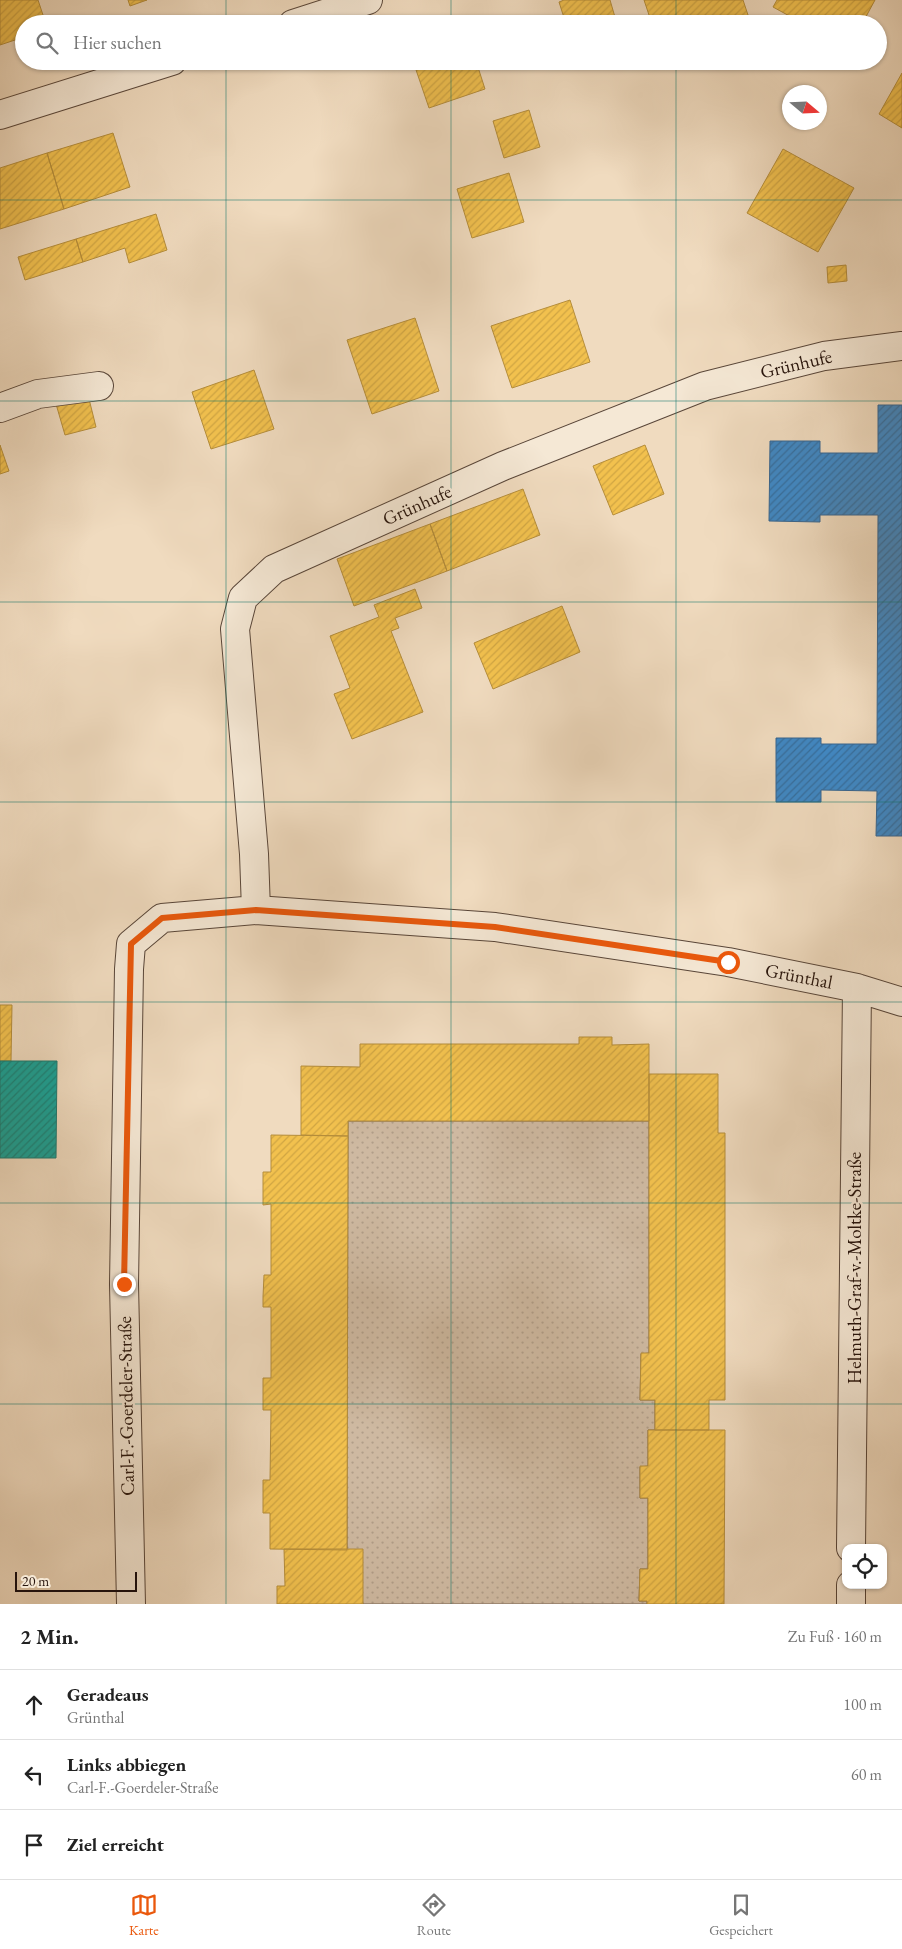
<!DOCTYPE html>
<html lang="de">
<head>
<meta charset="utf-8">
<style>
  :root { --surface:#fff; --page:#f2f2f2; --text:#222; --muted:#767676; --line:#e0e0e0; --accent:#ea580c }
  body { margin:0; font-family:"EB Garamond",serif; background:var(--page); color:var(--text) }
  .controls { position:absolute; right:15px; bottom:15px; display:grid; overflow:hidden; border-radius:10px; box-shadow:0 1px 4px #0004 }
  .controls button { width:45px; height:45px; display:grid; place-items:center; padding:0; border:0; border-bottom:1px solid var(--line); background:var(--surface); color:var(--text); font:25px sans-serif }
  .compass { position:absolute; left:782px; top:85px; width:45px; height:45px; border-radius:50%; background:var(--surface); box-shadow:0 1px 4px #0004; rotate:109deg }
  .scale { position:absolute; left:15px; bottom:12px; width:122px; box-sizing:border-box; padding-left:5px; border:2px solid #27140c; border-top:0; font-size:14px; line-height:18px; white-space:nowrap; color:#27140c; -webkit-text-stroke:4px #f5e8d5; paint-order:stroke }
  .stop { position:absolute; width:15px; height:15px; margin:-11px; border:4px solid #ea580c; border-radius:50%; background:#fff }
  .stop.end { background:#ea580c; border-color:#fff; box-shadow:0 1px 5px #0008 }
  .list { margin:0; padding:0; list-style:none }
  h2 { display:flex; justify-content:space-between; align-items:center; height:65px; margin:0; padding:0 20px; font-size:21px }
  h2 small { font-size:16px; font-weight:400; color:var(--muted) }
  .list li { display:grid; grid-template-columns:32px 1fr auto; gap:15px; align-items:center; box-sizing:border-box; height:70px; padding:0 20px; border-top:1px solid var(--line) }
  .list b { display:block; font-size:19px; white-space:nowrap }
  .list p { margin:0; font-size:16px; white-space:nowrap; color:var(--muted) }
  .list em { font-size:16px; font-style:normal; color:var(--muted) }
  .icon { flex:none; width:28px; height:28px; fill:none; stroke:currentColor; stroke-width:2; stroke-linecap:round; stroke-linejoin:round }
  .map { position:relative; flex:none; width:902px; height:1604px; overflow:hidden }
  .search { position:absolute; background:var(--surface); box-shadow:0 1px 4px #0004; left:15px; right:15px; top:15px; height:55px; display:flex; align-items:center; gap:12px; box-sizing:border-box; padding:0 18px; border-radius:28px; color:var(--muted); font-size:19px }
  .sheet { height:275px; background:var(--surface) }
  nav { display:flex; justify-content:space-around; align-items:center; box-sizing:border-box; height:70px; border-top:1px solid var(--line); background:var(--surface); font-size:14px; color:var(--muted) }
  nav a { display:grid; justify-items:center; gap:2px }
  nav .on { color:var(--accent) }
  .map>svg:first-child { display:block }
  .park { fill:url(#park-dots); stroke:#7a6656 }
  .homes { fill:url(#homes-hatch); stroke:#b58d3a }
  .schools { fill:url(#schools-hatch); stroke:#38658e }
  .public { fill:url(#public-hatch); stroke:#1c786e }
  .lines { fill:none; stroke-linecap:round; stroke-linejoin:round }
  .street-casing { stroke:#594639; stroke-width:30 }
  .street { stroke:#f5e8d5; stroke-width:28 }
  .route { stroke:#ea580c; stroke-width:6 }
  .grid { fill:none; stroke:#0f766e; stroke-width:1; stroke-opacity:0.55 }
  .labels { text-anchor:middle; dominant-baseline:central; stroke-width:5; stroke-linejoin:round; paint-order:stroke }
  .street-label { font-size:19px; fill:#27140c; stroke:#f5e8d5 }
</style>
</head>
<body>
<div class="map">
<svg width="902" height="1604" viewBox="0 0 902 1604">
  <defs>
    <pattern id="park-dots" width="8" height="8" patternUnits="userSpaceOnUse" patternTransform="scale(1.25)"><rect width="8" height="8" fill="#ceb9a1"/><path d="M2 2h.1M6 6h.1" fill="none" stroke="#b19e89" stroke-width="1.8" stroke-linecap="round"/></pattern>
    <pattern id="homes-hatch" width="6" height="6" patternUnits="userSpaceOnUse" patternTransform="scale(1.25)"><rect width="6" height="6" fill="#f2c14e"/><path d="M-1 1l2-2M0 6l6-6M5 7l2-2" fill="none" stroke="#d0a543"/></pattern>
    <pattern id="schools-hatch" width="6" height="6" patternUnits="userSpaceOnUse" patternTransform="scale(1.25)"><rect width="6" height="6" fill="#3f88c5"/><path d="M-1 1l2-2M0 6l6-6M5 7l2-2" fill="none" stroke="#356e9e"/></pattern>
    <pattern id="public-hatch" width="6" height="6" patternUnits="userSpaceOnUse" patternTransform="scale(1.25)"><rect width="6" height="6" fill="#17a398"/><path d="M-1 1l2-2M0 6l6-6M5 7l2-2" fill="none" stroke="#15847a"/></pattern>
  </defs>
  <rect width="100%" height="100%" fill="#f0dbbf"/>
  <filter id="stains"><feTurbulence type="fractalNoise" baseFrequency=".004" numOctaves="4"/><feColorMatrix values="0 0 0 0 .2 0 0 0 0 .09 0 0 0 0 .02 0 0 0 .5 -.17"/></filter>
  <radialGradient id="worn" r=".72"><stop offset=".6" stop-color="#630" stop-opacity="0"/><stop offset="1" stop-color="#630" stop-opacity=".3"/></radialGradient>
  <!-- park -->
  <path class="park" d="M 348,1121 L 649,1121 L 649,1353 L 641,1354 L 640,1400 L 655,1400 L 655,1430 L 648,1430 L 648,1466 L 640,1467 L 640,1498 L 648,1498 L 648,1569 L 640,1569 L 639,1601 L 647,1601 L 647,1604 L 363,1604 L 347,1550 Z"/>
  <!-- homes -->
  <path class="homes" d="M 0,0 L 38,0 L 46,24 L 24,24 L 24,37 L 0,45 Z
    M 128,0 L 147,0 L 130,6 Z
    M 564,0 L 610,0 L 617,24 L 566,24 L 559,2 Z
    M 644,0 L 743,0 L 751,24 L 652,24 Z
    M 777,0 L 875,0 L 862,24 L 804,24 L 773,7 Z
    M 462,18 L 464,24 L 444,24 Z
    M 413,61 L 476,61 L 485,89 L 429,108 Z
    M 665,61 L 680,61 L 666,66 Z
    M 902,73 L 902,128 L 879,114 Z
    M 529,110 L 540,147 L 504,158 L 493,121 Z
    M 113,133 L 130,187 L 64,209 L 47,153 Z
    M 783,149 L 854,188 L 818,252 L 747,213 Z
    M 47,153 L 64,209 L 0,229 L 0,168 Z
    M 509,173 L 524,222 L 472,238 L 457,189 Z
    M 156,214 L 167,250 L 129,263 L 125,248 L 83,262 L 76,239 Z
    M 76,239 L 83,262 L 25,280 L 18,257 Z
    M 846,265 L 847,281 L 828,283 L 827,267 Z
    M 570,300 L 590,362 L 512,388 L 491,326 Z
    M 415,318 L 439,391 L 372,414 L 347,340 Z
    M 254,370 L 274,429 L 211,449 L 192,392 Z
    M 88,395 L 96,427 L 65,435 L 56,404 Z
    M 0,445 L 9,471 L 0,474 Z
    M 645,445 L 664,494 L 613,515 L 593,466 Z
    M 523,489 L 540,535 L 447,571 L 430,524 Z
    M 430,524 L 447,571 L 354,606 L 337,559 Z
    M 415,589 L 422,608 L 395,618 L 399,628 L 391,631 L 423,712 L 352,739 L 334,694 L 350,688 L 330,636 L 379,617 L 374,605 Z
    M 562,606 L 580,652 L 493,689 L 474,643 Z
    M 0,1005 L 12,1005 L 11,1061 L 0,1061 Z
    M 579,1037 L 612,1037 L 612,1045 L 649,1044 L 649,1121 L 348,1121 L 348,1136 L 301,1135 L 301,1066 L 360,1067 L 360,1044 L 579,1044 Z
    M 649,1074 L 718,1074 L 718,1133 L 725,1133 L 725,1400 L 709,1400 L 709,1430 L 655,1430 L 655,1400 L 640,1400 L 641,1353 L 649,1353 Z
    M 271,1135 L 348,1136 L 347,1550 L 270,1549 L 270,1513 L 263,1513 L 263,1480 L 270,1480 L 271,1410 L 263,1410 L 263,1378 L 271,1378 L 271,1307 L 263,1307 L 263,1297 L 264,1275 L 271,1275 L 271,1204 L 263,1205 L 263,1172 L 271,1172 Z
    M 648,1430 L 725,1430 L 724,1604 L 647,1604 L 647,1601 L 639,1601 L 640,1569 L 648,1569 L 648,1498 L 640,1498 L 640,1466 L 648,1466 Z
    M 284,1549 L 363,1549 L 363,1604 L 277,1604 L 277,1586 L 285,1586 Z"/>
  <!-- schools -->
  <path class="schools" d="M 878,405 L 902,405 L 902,836 L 876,836 L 877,791 L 821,790 L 821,802 L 776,802 L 776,738 L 821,738 L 821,744 L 877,744 L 878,515 L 820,515 L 820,522 L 769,521 L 770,441 L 820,441 L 820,453 L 878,453 Z"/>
  <!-- public -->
  <path class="public" d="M 0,1061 L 57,1061 L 56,1158 L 0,1158 Z"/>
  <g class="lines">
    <defs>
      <path id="street" d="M 293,24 L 368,0
        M 0,115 L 172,61
        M 0,408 L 38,394 L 99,386
        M 256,910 L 254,854 L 235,629 L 243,598 L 274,569 L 503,466 L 705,386 L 824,356 L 902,346
        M 851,1548 L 857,988
        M 131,1604 L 124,1284 L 129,969 L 131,944 L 162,918 L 256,910 L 495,927 L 728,962 L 857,988 L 902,1002
        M 851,1604 L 851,1585"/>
    </defs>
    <!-- street casing -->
    <use href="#street" class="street-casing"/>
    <!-- street -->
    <use href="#street" class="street"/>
  </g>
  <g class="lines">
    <!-- route -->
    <path class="route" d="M 124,1284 L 131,944 L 162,918 L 256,910 L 495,927 L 728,962"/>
  </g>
  <!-- grid -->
  <path class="grid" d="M 226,0 L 226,24M 451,0 L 451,24M 676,0 L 676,24M 226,61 L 226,1604M 451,61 L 451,1604M 676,61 L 676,1604M 0,200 L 902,200M 0,401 L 902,401M 0,602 L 902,602M 0,802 L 902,802M 0,1002 L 902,1002M 0,1203 L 902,1203M 0,1404 L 902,1404"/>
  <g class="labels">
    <!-- street labels -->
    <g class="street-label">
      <text transform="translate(796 364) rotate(-13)">Grünhufe</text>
      <text transform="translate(417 505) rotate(-24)">Grünhufe</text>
      <text transform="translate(799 976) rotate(11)">Grünthal</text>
      <text transform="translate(854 1268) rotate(-90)">Helmuth-Graf-v.-Moltke-Straße</text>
      <text transform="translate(126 1406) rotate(-91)">Carl-F.-Goerdeler-Straße</text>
    </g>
  </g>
  <rect width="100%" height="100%" filter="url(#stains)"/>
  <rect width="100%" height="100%" fill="url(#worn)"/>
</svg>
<div class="controls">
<button><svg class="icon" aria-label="locate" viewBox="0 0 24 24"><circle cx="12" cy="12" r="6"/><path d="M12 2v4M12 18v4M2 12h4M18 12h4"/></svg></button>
</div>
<svg class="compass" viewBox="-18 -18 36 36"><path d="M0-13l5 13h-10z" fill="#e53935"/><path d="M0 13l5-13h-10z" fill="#767676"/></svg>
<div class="scale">20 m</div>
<div class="stop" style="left:728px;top:962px"></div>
<div class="stop end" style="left:124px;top:1284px"></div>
<div class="search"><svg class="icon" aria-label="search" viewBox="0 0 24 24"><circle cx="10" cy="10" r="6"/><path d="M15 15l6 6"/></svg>Hier suchen</div>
</div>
<section class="sheet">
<h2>2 Min.<small>Zu Fuß · 160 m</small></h2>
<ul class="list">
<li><svg class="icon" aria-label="ahead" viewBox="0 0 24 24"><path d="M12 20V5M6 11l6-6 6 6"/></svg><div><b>Geradeaus</b><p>Grünthal</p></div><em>100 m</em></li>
<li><svg class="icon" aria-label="left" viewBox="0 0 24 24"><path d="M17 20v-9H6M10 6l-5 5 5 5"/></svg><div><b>Links abbiegen</b><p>Carl-F.-Goerdeler-Straße</p></div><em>60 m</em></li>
<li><svg class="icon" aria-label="arrive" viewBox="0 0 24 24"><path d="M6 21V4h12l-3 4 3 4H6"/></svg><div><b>Ziel erreicht</b></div></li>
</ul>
</section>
<nav>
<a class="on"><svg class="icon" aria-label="map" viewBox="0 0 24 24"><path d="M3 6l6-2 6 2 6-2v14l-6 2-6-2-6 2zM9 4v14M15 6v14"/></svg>Karte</a>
<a><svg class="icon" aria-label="directions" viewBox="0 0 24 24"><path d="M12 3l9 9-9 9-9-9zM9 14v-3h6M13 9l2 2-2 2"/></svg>Route</a>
<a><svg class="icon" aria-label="saved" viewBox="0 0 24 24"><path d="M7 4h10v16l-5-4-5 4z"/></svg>Gespeichert</a>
</nav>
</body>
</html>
